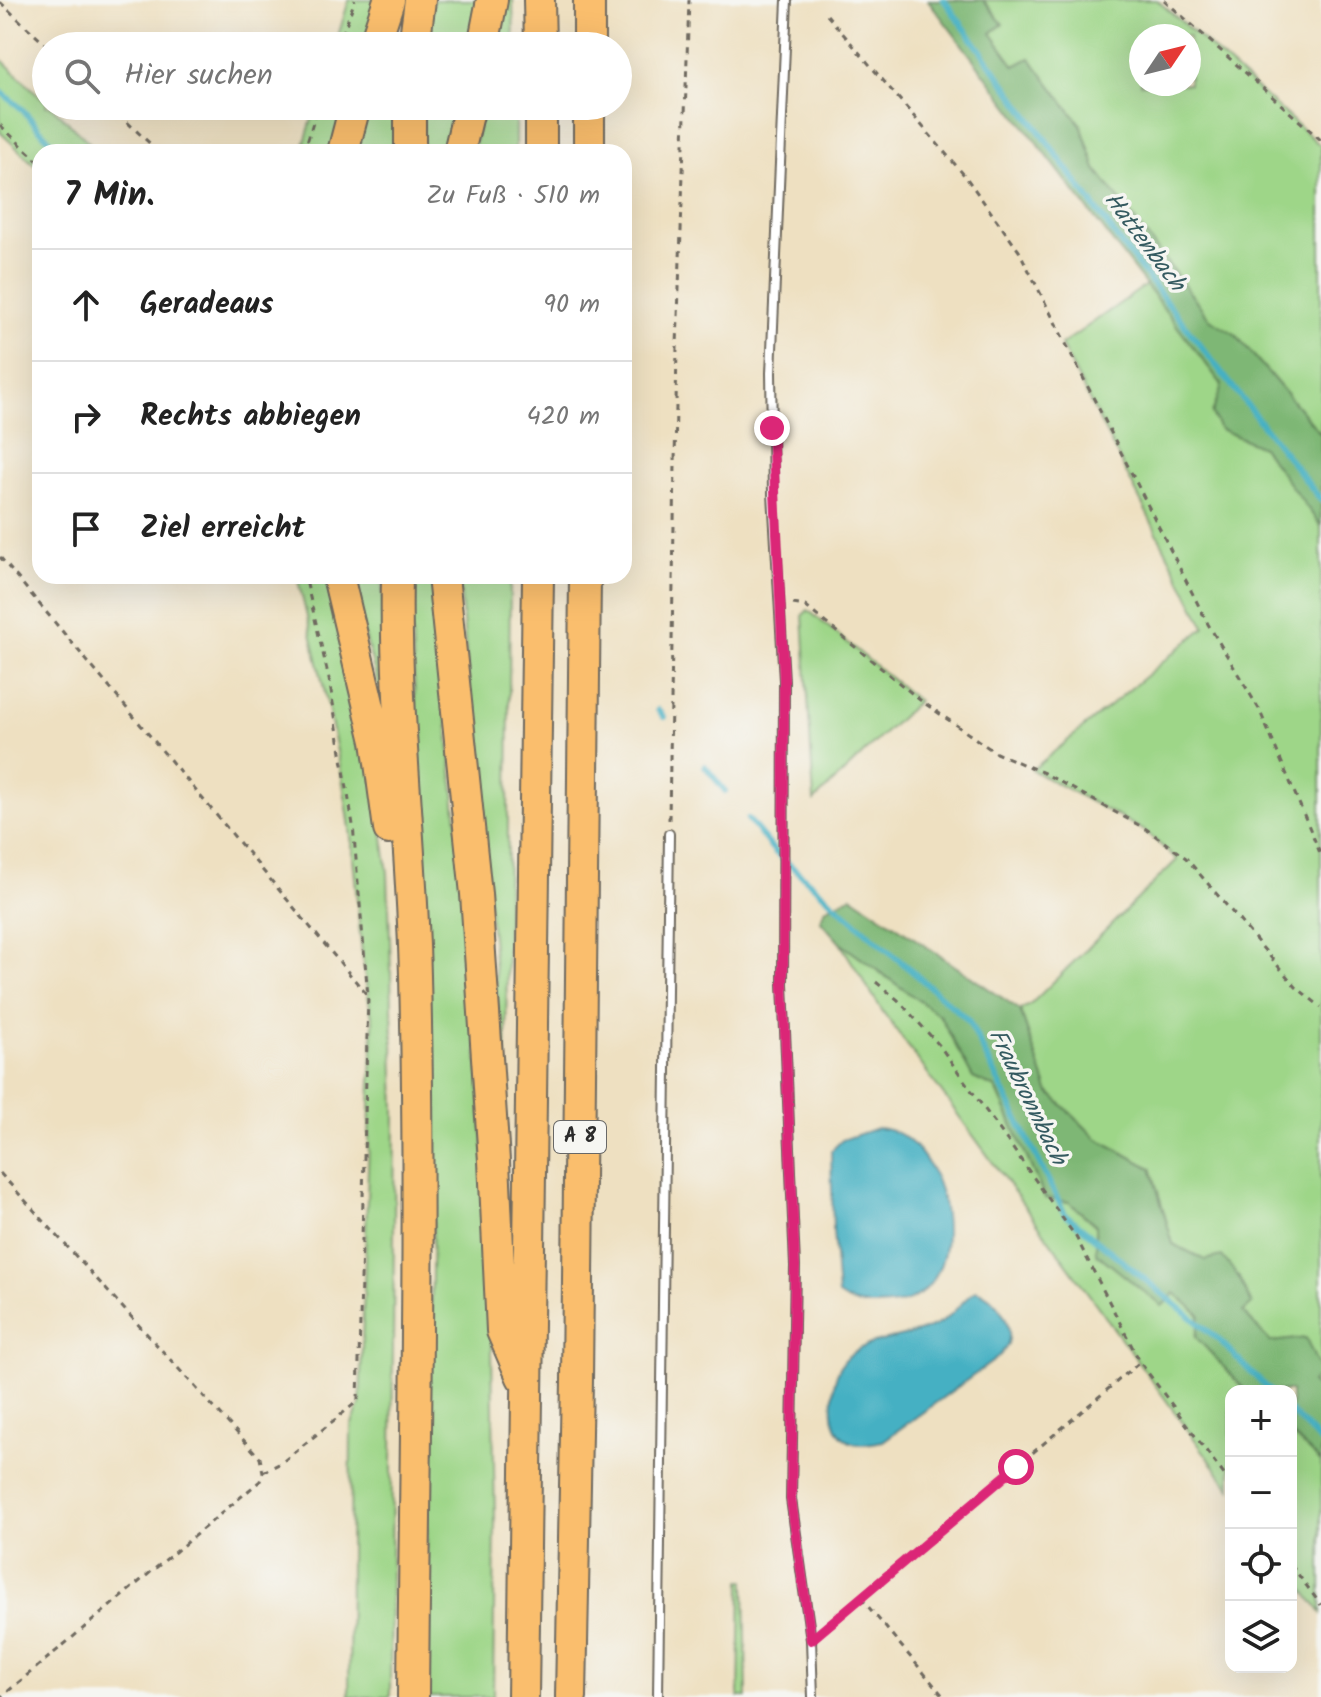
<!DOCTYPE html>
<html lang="de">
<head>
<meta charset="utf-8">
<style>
  :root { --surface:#fff; --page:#f2f2f2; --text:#222; --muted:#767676; --line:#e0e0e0 }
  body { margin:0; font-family:Kalam,sans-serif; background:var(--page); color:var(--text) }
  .controls { position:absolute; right:24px; bottom:24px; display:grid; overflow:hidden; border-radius:16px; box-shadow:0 8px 32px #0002 }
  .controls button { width:72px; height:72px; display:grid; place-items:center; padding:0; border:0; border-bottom:2px solid var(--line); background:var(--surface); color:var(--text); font:40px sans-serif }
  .compass { position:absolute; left:1129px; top:24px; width:72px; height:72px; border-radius:50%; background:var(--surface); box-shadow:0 8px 32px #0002; rotate:55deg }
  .stop { position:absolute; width:24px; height:24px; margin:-18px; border:6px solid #db2777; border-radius:50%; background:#fff }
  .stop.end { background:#db2777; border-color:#fff; box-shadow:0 2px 8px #0008 }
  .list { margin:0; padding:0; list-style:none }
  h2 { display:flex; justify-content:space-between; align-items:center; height:104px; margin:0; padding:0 32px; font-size:34px }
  h2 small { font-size:26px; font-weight:400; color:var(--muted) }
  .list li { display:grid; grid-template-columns:52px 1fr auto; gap:24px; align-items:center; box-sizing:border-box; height:112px; padding:0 32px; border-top:2px solid var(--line) }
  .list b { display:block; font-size:30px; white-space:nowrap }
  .list em { font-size:26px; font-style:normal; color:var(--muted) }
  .icon { flex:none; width:44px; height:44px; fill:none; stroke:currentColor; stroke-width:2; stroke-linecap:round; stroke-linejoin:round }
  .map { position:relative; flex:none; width:1321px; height:1697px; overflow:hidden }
  .search { position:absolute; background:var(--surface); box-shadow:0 8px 32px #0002; left:32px; top:32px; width:600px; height:88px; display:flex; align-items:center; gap:20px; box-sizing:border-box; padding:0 28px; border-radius:44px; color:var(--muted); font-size:30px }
  .panel { position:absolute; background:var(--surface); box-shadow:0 8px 32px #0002; left:32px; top:144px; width:600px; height:440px; border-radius:24px }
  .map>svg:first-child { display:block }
  .green { fill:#9ed688; stroke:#64805a; stroke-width:2; fill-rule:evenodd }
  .forest { fill:#7eb774; stroke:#547150; stroke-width:2 }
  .water { fill:#45b0c3; stroke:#386e77; stroke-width:2 }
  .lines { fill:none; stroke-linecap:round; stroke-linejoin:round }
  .stream { stroke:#45b0c3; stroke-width:6 }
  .lane-casing { stroke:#6f6a60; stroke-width:12 }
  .highway-casing { stroke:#6f6a60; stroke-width:34 }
  .path { stroke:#6f6a60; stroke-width:3; stroke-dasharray:6 6; stroke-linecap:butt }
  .lane { stroke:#fff; stroke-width:8 }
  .highway { stroke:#fabe6d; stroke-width:30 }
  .route { stroke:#db2777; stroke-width:10 }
  .labels { text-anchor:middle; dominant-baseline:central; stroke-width:7; stroke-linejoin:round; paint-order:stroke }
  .shield { fill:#f6f6f2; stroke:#686867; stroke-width:2 }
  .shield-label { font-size:20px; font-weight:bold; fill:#2b2b2b }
  .water-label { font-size:24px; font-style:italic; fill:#345a60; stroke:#f6f6f2 }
</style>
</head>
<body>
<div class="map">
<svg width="1321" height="1697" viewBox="0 0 1321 1697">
  <rect width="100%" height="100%" fill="#f6f6f2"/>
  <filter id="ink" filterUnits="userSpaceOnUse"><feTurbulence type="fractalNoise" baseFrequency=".0125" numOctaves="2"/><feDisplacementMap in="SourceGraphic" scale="16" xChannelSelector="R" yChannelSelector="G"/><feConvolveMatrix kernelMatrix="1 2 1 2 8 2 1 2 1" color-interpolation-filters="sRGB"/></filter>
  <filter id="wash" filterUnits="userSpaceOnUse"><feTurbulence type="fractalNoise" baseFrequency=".006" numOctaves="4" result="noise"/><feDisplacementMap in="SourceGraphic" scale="32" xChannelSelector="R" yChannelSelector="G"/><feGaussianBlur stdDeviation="1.8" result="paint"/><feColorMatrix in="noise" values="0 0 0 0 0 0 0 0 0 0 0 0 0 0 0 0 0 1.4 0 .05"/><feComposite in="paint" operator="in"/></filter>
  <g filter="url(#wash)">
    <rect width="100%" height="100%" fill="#eee0c1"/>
    <!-- green -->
    <path class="green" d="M 349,0 L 379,0 L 364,46 L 335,46 Z
      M 433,0 L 477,0 L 467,46 L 428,46 Z
      M 501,0 L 513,0 L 514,46 L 494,46 Z
      M 983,0 L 1157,0 L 1321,146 L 1321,434 L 1235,334 L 1210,320 L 1096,169 L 1081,125 L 1030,58 L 1015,66 L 991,33 L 1002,24 ZM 1141,36 L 1189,36 L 1189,84 L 1141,84 Z
      M 0,58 L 46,102 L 46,106 L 51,106 L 99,152 L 40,152 L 40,170 L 0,132 Z
      M 316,106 L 345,106 L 331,152 L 302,152 Z
      M 367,106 L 397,106 L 397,152 L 353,152 Z
      M 423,106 L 455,106 L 444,152 L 423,152 Z
      M 482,106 L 515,106 L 515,152 L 473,152 Z
      M 1146,285 L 1223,385 L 1212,414 L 1220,429 L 1262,447 L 1321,526 L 1321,1392 L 1270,1342 L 1243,1312 L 1205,1260 L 1173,1244 L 1151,1168 L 1096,1138 L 1048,1091 L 1020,1010 L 1031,1004 L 1177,860 L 1145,831 L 1032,770 L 1205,627 L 1061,345 Z
      M 297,576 L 326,576 L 374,771 L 388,873 L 395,1110 L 390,1697 L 349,1697 L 351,1426 L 360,1405 L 373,1021 C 358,955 358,888 349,821 C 337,739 317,657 297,576 Z
      M 349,576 L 382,576 L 391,733 Z
      M 413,576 L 433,576 L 472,978 L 490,1241 L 495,1521 L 493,1697 L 424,1697 L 433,1218 L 430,1026 L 411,610 Z
      M 459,576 L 510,576 L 506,1058 L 503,1058 Z
      M 808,610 L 918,701 L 814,801 L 803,615 Z
      M 840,943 L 940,1016 L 973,1078 L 996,1088 L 1045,1198 L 1069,1202 L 1096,1226 L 1163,1305 L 1175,1293 L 1201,1315 L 1196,1337 L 1246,1391 L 1231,1391 L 1231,1489 L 883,1012 Z
      M 1291,1434 L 1321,1462 L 1321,1613 L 1291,1572 Z
      M 741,1581 L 745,1581 L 747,1697 L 739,1697 Z"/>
    <!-- forest -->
    <path class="forest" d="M 928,0 L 983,0 L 1003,24 L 991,33 L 1015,66 L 1030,58 L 1081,125 L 1096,169 L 1210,319 L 1235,334 L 1321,434 L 1321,526 L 1262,447 L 1220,429 L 1212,414 L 1222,385 Z
      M 852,896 L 1020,1010 L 1048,1091 L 1096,1138 L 1151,1168 L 1173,1244 L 1205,1260 L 1222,1256 L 1238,1276 L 1252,1304 L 1243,1312 L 1270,1342 L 1306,1338 L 1321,1373 L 1311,1383 L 1321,1392 L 1321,1462 L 1291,1434 L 1291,1391 L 1246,1391 L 1196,1337 L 1200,1315 L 1175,1293 L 1162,1306 L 1096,1253 L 1096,1225 L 1069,1202 L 1045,1198 L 996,1088 L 973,1078 L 940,1016 L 840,943 L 820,920 L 825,909 Z"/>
    <!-- water -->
    <path class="water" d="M 877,1128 C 951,1131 980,1297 890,1305 C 867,1307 857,1308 838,1295 L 833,1231 L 831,1151 L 842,1140 Z
      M 976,1290 C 994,1296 1014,1322 1008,1343 C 1007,1348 1000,1355 996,1359 L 883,1441 C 869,1444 853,1448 842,1436 C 832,1425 832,1410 833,1395 C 837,1332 891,1347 934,1326 C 952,1318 961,1301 976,1290 Z"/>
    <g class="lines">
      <!-- stream -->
      <path class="stream" d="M 944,0 L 1123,246 L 1321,500
        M 0,91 L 21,108 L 60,152
        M 658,710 L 664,717
        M 705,766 L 725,791
        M 748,819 L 776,853 L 968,1020 L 1065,1214 L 1218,1339 L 1270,1391
        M 1291,1412 L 1321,1442"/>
    </g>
  </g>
  <g filter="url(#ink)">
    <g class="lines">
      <defs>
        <path id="lane" d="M 787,0 L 771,373 L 773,494 L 784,681 L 783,984 L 795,1266 L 791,1499 L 811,1640 L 813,1697
          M 658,1697 L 669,834"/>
        <path id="highway" d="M 539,0 L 540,46
          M 589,0 L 589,46
          M 374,46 L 389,0
          M 414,46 L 420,0
          M 483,46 L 492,0
          M 410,106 L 410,152
          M 541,106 L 541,152
          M 589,106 L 589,152
          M 343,152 L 355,106
          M 459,152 L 470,106
          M 338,576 L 377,741 L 389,829
          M 397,576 C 394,709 412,842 415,976 C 421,1216 415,1456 413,1697
          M 443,576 L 476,894 L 494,1161 L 502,1331 L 522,1377
          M 523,1697 L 538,576
          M 571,1697 L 577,1380 L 585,576"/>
      </defs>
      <!-- lane casing -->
      <use href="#lane" class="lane-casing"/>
      <!-- highway casing -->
      <use href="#highway" class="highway-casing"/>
      <!-- path -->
      <path class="path" d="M 1164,0 L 1321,140
        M 0,2 L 47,46
        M 827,15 L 965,176 L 1019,251 L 1208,624 L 1259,709 L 1321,855
        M 338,46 L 355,0
        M 110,106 L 159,152
        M 0,125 L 40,163
        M 304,152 L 318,106
        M 0,557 L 368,996
        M 793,604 L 805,606 L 920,700 L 996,753 L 1044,773 L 1146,829 L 1186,858 L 1296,987 L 1321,1007
        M 669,820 L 677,346 L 689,0
        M 876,982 L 898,1000 L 939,1045 L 1076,1237 L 1140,1362 L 1231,1484
        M 0,1173 L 260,1458 L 263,1472 L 260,1481 L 1,1697
        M 263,1472 L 281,1463 L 358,1401 L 368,996 L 353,825 L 329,679 L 305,576
        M 1291,1565 L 1321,1605
        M 861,1598 L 944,1697
        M 822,1631 L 1140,1362"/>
      <!-- lane -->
      <use href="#lane" class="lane"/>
      <!-- highway -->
      <use href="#highway" class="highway"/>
    </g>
  </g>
  <g class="lines" filter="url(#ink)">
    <!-- route -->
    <path class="route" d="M 772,428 L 784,681 L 783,984 L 795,1266 L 791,1499 L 811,1640 L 1016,1467"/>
  </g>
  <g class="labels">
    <!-- shield labels -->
    <rect class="shield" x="554" y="1121" width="52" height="32" rx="6"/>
    <g class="shield-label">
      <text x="580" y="1137">A 8</text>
    </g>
    <!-- water labels -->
    <g class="water-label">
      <text transform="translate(1144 242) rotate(53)">Hattenbach</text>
      <text transform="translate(1027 1097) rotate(64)">Fraubronnbach</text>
    </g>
  </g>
</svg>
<div class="controls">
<button>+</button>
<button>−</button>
<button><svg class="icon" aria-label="locate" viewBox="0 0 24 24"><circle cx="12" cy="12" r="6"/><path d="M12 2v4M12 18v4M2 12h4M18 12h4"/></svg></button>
<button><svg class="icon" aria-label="layers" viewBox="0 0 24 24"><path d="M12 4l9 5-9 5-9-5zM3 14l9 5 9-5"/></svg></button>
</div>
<svg class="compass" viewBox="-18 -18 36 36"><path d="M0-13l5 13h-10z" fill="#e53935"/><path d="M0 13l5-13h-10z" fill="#767676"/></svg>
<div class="stop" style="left:1016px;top:1467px"></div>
<div class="stop end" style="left:772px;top:428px"></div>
<div class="search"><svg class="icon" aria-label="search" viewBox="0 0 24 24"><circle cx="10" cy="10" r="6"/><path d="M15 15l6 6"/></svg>Hier suchen</div>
<section class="panel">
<h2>7 Min.<small>Zu Fuß · 510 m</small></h2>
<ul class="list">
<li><svg class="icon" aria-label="ahead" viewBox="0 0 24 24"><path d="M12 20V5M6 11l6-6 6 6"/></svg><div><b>Geradeaus</b></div><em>90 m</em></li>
<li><svg class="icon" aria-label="right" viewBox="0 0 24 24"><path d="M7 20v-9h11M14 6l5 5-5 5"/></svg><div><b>Rechts abbiegen</b></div><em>420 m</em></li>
<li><svg class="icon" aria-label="arrive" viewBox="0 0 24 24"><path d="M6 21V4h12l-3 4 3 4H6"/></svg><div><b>Ziel erreicht</b></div></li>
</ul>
</section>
</div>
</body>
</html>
